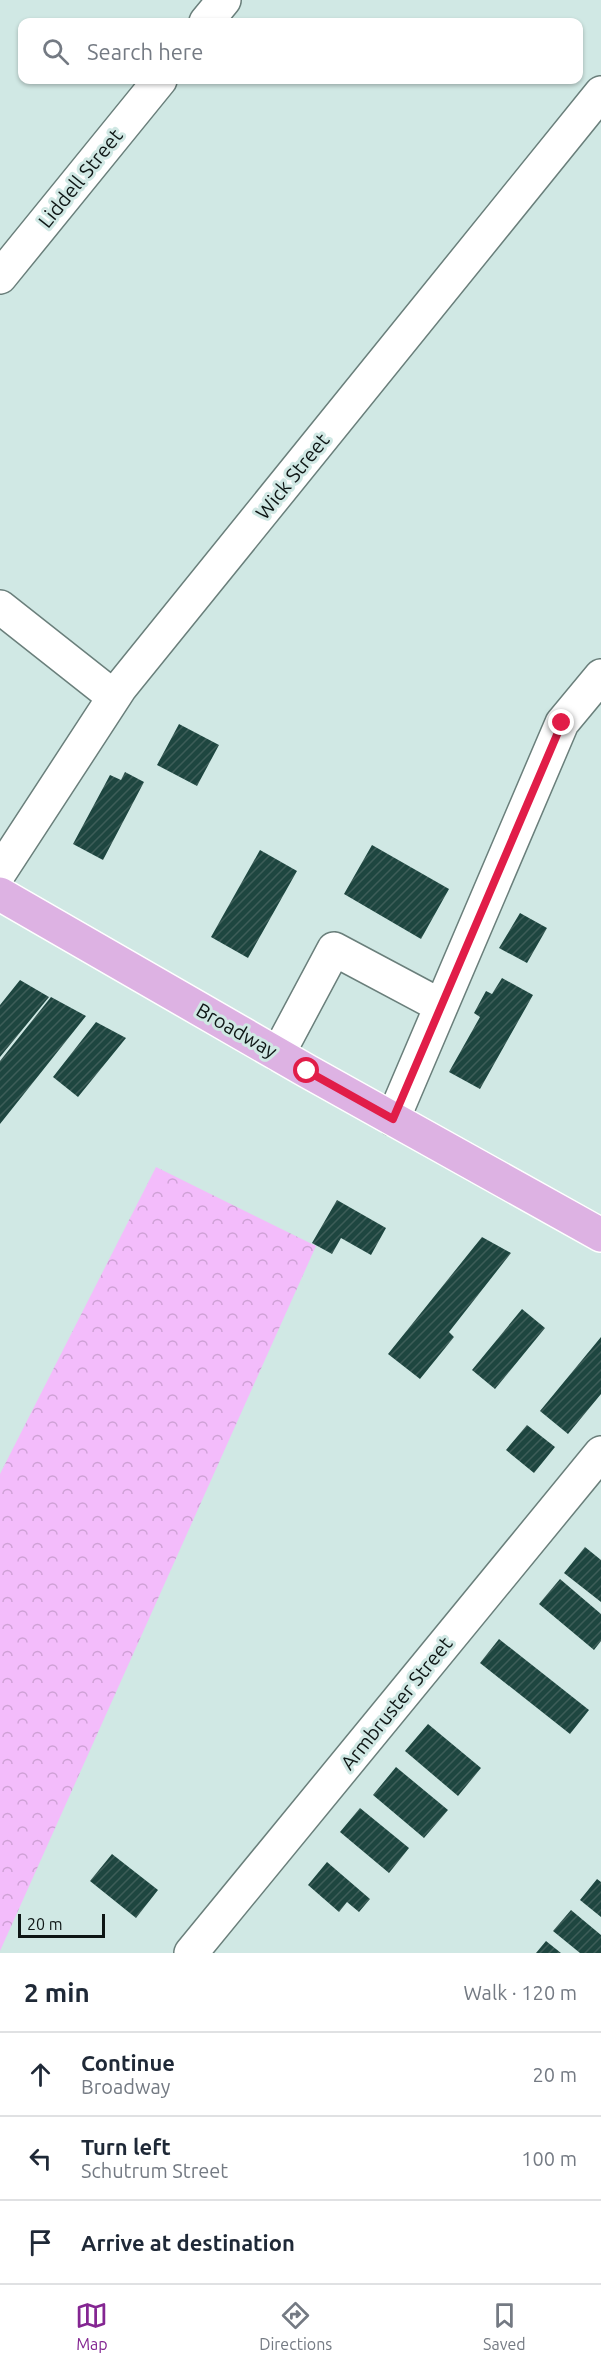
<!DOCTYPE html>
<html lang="en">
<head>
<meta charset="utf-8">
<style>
  :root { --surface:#fff; --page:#f6f6f7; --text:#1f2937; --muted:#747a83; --line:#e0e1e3; --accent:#842692 }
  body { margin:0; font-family:Ubuntu,sans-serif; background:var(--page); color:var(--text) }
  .scale { position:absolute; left:18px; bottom:15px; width:87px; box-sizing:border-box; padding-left:6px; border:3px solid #0e1615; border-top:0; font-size:16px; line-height:21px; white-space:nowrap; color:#0e1615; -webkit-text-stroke:4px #d0e8e4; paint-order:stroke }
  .stop { position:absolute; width:18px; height:18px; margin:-14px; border:4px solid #e11d48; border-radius:50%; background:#fff }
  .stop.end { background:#e11d48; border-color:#fff; box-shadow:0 2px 6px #0008 }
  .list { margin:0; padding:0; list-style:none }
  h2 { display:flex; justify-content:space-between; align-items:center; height:78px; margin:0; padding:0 24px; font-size:26px }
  h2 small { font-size:20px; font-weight:400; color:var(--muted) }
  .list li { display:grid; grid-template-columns:39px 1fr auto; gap:18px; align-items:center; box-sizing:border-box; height:84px; padding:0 24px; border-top:2px solid var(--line) }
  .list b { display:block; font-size:22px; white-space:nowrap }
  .list p { margin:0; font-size:20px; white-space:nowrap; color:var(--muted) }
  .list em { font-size:20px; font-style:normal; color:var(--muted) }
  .icon { flex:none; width:33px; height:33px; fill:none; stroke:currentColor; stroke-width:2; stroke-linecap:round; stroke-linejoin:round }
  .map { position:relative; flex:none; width:601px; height:1953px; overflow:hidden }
  .search { position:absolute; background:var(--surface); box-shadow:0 2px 4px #0004; left:18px; right:18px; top:18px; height:66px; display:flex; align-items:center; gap:15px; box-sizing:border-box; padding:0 21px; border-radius:12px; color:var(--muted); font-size:22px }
  .sheet { height:330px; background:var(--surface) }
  nav { display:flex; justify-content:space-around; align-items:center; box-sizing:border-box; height:84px; border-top:2px solid var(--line); background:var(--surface); font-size:16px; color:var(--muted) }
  nav a { display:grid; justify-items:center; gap:3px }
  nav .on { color:var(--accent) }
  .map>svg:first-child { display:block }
  .forest { fill:url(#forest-crowns) }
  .building { fill:url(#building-hatch) }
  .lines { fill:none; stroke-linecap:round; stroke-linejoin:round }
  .minor-casing { stroke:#6a7f7b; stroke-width:36 }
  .major-casing { stroke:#fff; stroke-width:36 }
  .minor { stroke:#fff; stroke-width:33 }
  .major { stroke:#ddb2e3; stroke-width:33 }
  .route { stroke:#e11d48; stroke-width:8 }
  .labels { text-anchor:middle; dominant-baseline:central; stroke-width:6; stroke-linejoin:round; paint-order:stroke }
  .street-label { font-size:20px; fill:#0e1615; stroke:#d0e8e4 }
</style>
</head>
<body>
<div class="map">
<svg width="601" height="1953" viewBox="0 0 601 1953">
  <defs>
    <pattern id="forest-crowns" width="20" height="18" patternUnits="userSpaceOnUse" patternTransform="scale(1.5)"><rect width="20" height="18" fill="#f3bcfb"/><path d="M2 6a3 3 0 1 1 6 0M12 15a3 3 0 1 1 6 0" fill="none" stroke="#cfa1d6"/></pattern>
    <pattern id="building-hatch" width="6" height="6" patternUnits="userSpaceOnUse" patternTransform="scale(1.5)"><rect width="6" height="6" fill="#1e4640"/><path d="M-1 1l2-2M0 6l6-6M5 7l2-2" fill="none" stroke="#3d5d58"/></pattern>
  </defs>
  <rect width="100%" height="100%" fill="#d0e8e4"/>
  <!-- forest -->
  <path class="forest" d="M 156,1167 L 316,1246 L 0,1951 L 0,1474 Z"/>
  <!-- building -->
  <path class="building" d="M 179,724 L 219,745 L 197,786 L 157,765 Z
    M 125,772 L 144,782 L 103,860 L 73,844 L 110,775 L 121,780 Z
    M 372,845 L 449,889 L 421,939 L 344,894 Z
    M 260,850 L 297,871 L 248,958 L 211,937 Z
    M 520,913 L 547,928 L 527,963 L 499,948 Z
    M 502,978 L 533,995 L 480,1089 L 449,1072 L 480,1017 L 474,1013 L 486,991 L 492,994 Z
    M 20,980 L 49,997 L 0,1057 L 0,1005 Z
    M 51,997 L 86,1016 L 0,1124 L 0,1061 Z
    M 96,1022 L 126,1038 L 78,1097 L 53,1077 Z
    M 337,1200 L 386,1228 L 371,1255 L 341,1238 L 332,1254 L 312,1243 Z
    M 482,1237 L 511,1253 L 449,1332 L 454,1337 L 420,1379 L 388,1354 Z
    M 522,1309 L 545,1328 L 495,1389 L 472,1370 Z
    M 601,1337 L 601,1394 L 568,1434 L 540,1411 Z
    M 527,1425 L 555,1447 L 534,1473 L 506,1450 Z
    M 585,1547 L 601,1560 L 601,1602 L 564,1573 Z
    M 560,1579 L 601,1614 L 601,1641 L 594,1650 L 539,1604 Z
    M 499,1639 L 589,1710 L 570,1734 L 480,1663 Z
    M 428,1724 L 481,1768 L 458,1796 L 405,1751 Z
    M 396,1767 L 448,1810 L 424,1838 L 373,1795 Z
    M 360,1808 L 409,1848 L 389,1873 L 340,1832 Z
    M 112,1854 L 158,1890 L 136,1918 L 90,1881 Z
    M 327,1862 L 370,1899 L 359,1912 L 347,1902 L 339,1912 L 308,1885 Z
    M 597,1879 L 601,1882 L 601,1917 L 580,1900 Z
    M 571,1910 L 601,1935 L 601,1953 L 580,1953 L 553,1931 Z
    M 546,1941 L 561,1953 L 536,1953 Z"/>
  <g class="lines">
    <defs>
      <path id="minor" d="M 206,22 L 224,0
        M 0,277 L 160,80
        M 0,607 L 114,697
        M 0,872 L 120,688 L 601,93
        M 278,1054 L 334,949 L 441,1006
        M 393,1119 L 562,723 L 601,676
        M 191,1953 L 601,1453"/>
      <path id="major" d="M 0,894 L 307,1071 L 601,1235"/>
    </defs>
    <!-- minor casing -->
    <use href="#minor" class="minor-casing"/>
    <!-- major casing -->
    <use href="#major" class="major-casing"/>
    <!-- minor -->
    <use href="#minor" class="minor"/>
    <!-- major -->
    <use href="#major" class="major"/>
  </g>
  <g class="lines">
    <!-- route -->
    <path class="route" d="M 307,1071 L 393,1119 L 562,723"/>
  </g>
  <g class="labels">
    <!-- street labels -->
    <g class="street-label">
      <text transform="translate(80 178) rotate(-51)">Liddell Street</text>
      <text transform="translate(292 476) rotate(-51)">Wick Street</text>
      <text transform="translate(237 1030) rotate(30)">Broadway</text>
      <text transform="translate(396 1703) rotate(-51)">Armbruster Street</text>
    </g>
  </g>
</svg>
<div class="scale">20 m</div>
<div class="stop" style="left:307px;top:1071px"></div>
<div class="stop end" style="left:562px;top:723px"></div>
<div class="search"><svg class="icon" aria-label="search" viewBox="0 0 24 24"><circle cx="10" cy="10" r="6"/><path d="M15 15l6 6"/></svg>Search here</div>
</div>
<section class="sheet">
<h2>2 min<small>Walk · 120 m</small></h2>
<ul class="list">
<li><svg class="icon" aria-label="ahead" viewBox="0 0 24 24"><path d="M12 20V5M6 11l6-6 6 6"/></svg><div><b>Continue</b><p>Broadway</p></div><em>20 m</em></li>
<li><svg class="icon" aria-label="left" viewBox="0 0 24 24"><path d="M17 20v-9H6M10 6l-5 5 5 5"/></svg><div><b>Turn left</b><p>Schutrum Street</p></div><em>100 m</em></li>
<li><svg class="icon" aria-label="arrive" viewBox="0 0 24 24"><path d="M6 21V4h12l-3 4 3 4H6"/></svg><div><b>Arrive at destination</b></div></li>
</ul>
</section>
<nav>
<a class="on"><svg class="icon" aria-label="map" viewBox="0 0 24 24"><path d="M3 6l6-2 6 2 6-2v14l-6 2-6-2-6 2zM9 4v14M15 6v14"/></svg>Map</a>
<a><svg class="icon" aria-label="directions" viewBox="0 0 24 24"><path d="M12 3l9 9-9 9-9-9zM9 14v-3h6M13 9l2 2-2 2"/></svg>Directions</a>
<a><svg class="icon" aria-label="saved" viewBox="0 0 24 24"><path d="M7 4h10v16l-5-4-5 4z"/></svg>Saved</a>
</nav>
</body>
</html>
